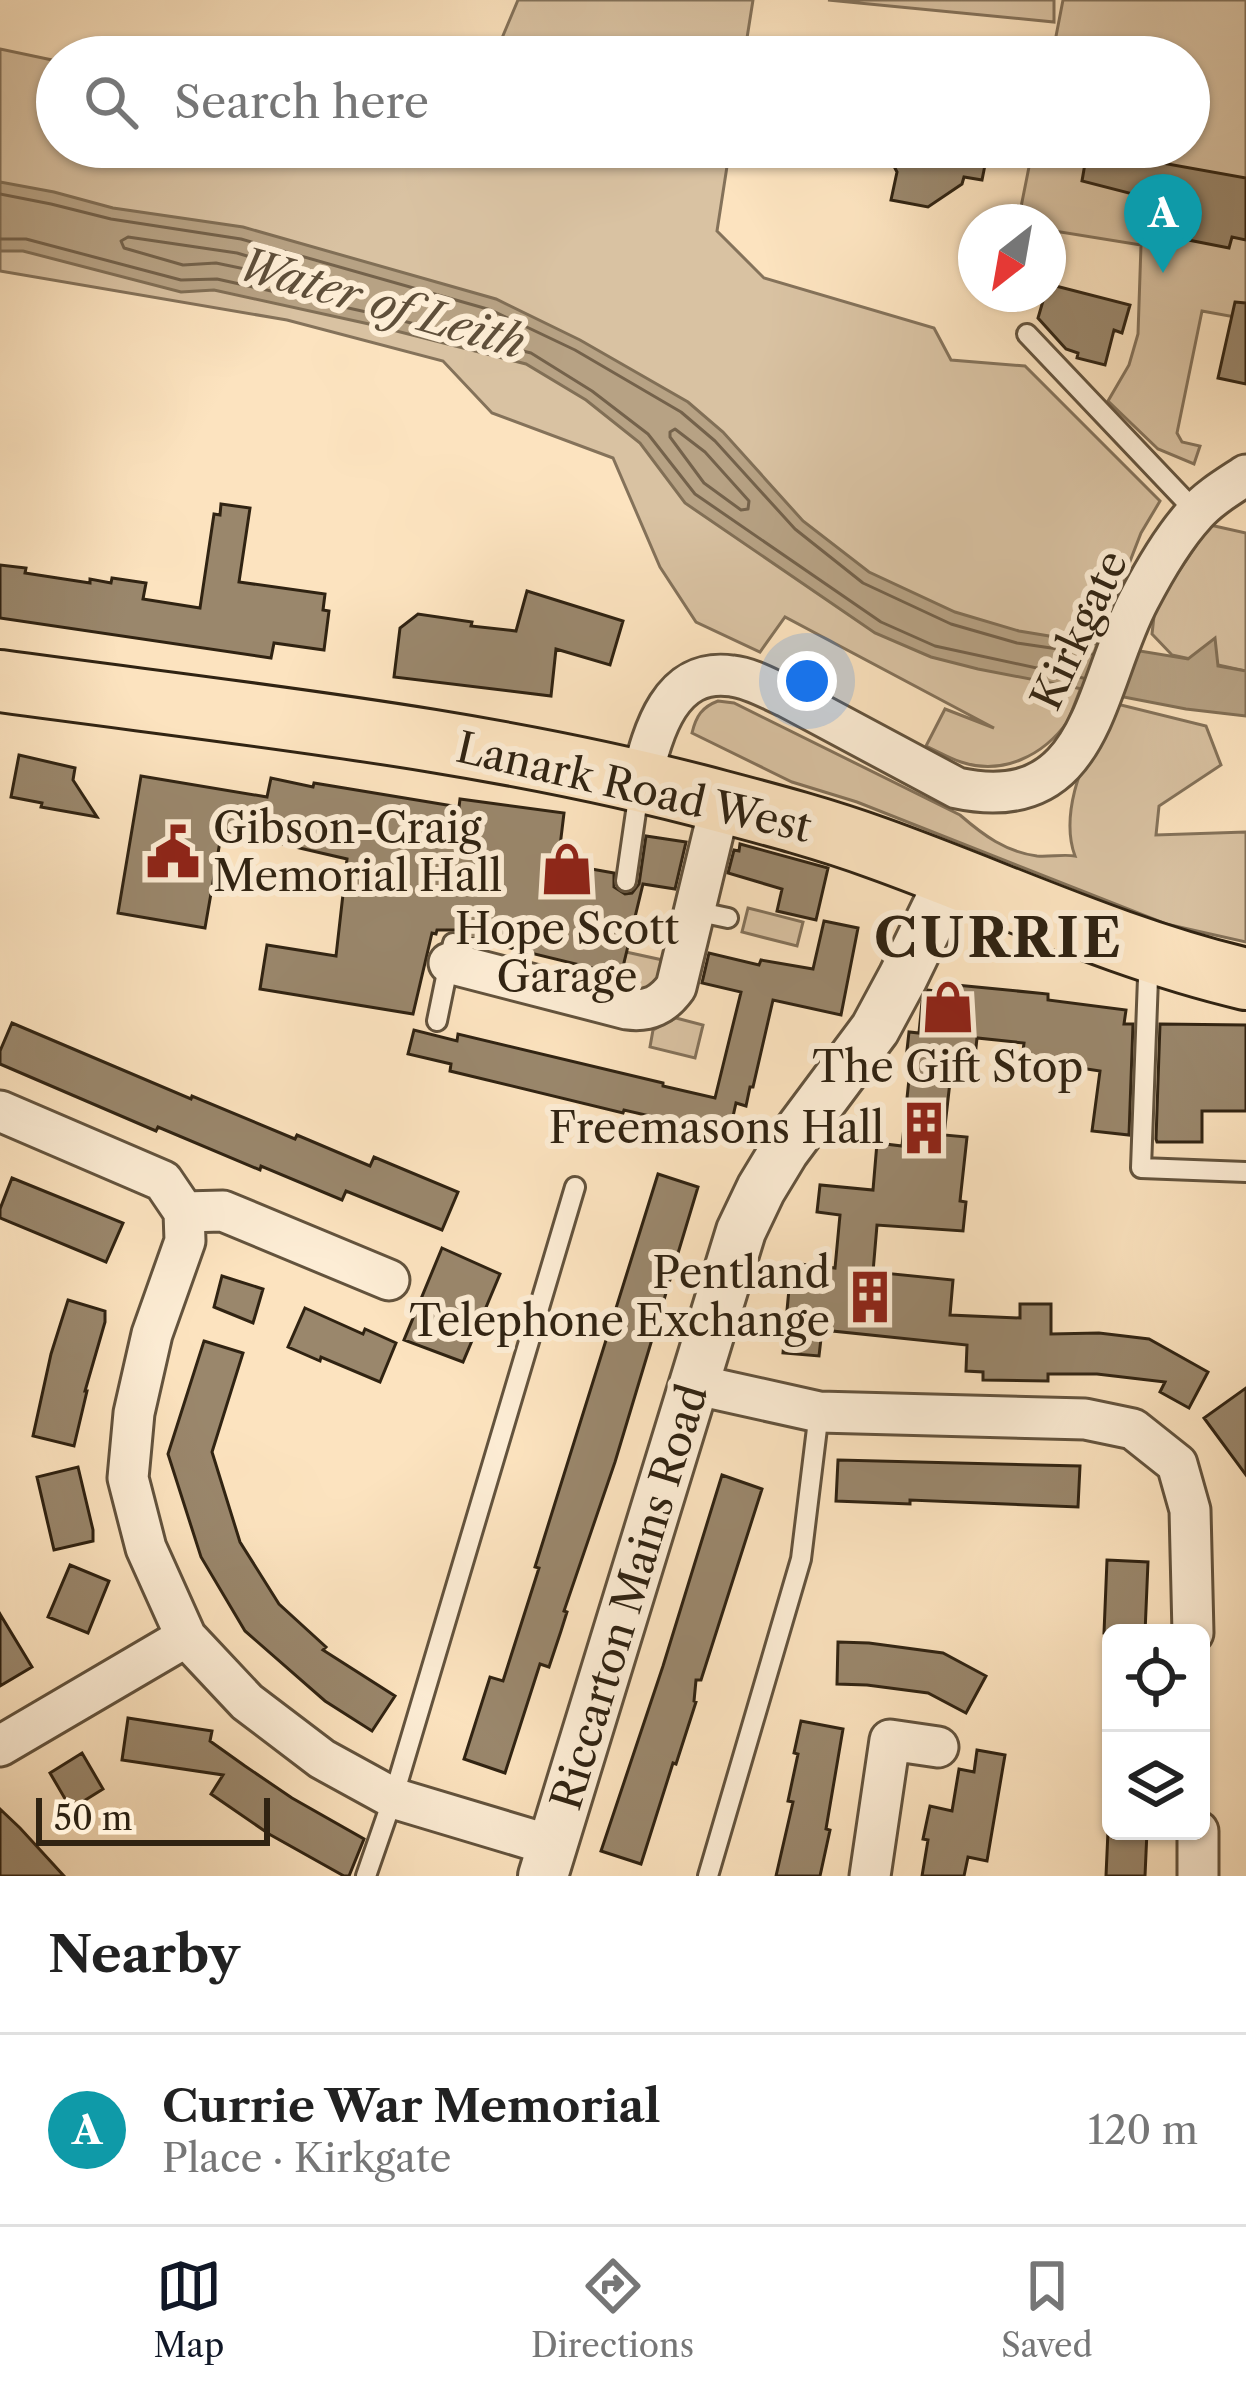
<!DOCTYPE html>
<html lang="en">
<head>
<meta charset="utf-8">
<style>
  :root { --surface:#fff; --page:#f6f6f6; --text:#222; --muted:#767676; --line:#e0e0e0; --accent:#111827 }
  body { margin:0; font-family:"Libre Caslon Text",serif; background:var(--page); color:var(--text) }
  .controls { position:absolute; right:36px; bottom:36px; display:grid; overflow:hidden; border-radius:18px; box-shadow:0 3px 9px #0004 }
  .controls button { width:108px; height:108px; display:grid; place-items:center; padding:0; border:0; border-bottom:3px solid var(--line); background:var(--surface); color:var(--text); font:60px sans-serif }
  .compass { position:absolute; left:958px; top:204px; width:108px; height:108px; border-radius:50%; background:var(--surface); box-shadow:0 3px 9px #0004; rotate:211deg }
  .scale { position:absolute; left:36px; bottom:30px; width:234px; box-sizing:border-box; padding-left:12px; border:6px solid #302312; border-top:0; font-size:33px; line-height:42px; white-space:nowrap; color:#302312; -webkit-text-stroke:9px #fdedd5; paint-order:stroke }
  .you { position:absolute; left:807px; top:681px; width:42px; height:42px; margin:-30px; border:9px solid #fff; border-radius:50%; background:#1a73e8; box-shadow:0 0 0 18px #1a73e833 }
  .badge { display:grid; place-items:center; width:78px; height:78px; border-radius:50%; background:var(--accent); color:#fff; font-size:39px; font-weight:700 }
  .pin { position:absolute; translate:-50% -99px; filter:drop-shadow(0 3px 6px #0008) }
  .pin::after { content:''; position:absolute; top:63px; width:42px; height:36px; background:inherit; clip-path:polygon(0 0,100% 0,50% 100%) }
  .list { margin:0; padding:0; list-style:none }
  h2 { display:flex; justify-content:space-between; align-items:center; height:156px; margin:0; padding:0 48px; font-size:51px }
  h2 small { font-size:39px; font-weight:400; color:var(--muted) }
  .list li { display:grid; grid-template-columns:78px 1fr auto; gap:36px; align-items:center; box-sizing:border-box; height:192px; padding:0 48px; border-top:3px solid var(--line) }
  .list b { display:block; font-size:45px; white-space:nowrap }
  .list p { margin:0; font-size:39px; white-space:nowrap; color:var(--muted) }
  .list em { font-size:39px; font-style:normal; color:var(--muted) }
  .icon { flex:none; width:66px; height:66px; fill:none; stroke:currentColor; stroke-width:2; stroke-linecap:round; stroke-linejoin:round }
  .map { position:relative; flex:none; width:1246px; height:1876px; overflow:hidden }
  .search { position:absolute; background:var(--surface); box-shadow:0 3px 9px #0004; left:36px; right:36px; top:36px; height:132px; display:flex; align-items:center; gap:30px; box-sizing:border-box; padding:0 42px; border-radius:66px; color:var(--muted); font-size:45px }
  .sheet { height:348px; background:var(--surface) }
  nav { display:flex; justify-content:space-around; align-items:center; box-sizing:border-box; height:168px; border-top:3px solid var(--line); background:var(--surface); font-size:33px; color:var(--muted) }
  nav a { display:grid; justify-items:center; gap:6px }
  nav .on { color:var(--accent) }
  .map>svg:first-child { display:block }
  .green { fill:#d9c2a2; stroke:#84725a; stroke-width:3 }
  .water { fill:#b7a284; stroke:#816f56; stroke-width:3 }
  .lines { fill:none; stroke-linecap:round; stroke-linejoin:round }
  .shore { stroke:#74624b; stroke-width:3 }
  .building { fill:#9a876c; stroke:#302312; stroke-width:3 }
  .service-casing { stroke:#63533d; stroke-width:24 }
  .minor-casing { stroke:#63533d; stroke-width:45 }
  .tertiary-casing { stroke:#63533d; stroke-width:54 }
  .primary-casing { stroke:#302312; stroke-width:66 }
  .service { stroke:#fdedd5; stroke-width:18 }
  .minor { stroke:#fdedd5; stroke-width:39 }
  .tertiary { stroke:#fdedd5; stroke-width:48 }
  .primary { stroke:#fce3bf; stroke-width:60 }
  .labels { text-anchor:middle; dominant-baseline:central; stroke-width:12; stroke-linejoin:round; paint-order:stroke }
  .street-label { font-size:42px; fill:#302312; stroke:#fdedd5 }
  .poi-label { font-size:42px; fill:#302312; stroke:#fdedd5 }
  .water-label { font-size:45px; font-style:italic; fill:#5f4f3a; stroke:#fdedd5 }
  .district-label { font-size:54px; font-weight:bold; letter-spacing:3px; fill:#302312; stroke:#fdedd5 }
</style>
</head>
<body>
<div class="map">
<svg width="1246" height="1876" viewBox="0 0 1246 1876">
  <rect width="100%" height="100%" fill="#fce3bf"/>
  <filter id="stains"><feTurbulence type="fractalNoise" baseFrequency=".00167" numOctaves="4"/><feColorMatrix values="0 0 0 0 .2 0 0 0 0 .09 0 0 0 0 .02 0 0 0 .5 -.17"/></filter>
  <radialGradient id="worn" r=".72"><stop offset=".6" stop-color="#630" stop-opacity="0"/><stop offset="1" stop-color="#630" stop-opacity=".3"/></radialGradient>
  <!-- green -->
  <path class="green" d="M 518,0 L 753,0 L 744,57 L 494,57 Z
    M 828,0 L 1054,0 L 1054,22 Z
    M 1063,0 L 1246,0 L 1246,319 L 1202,311 L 1177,433 L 1182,442 L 1200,446 L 1194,464 L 1158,449 L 1108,401 L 1129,365 L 1138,334 L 1141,245 L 1048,230 L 1048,222 L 1018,222 L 1033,147 L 1189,147 L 1189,57 L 1052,57 Z
    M 0,49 L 57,61 L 57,147 L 730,147 L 717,231 L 764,278 L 934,328 L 951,360 L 1025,366 L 1160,501 L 1141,533 L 1068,721 C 1044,755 1003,776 961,762 C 949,758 937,751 926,746 L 945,709 L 994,728 L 785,617 L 760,652 L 696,622 L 660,567 L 613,458 L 492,413 L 443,361 L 287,320 L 0,271 Z
    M 1210,525 L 1246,533 L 1246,671 L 1172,655 L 1152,634 L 1155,607 Z
    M 718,701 L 734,703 L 960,815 C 983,835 1006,852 1037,856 C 1050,857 1064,854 1075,856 C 1057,807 1091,747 1109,702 L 1206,726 L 1221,765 L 1159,806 L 1156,835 L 1246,832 L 1246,942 L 1166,924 L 857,802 L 792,782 L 692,733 C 696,716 702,707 718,701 Z
    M 748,908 L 803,922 L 797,946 L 742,932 Z
    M 626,952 L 667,961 L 663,977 L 640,997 L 621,989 L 621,975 Z
    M 676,1018 L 703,1025 L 695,1058 L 650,1047 L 653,1030 Z"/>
  <!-- water -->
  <path class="water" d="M 0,182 L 54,192 L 113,208 L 243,227 L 496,299 L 580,340 L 688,402 L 723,432 L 803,521 L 869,572 L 955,612 L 1019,631 L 1188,659 L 1215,638 L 1218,666 L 1246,671 L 1246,716 L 1186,709 L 978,669 L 931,657 L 875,633 L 685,503 L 640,443 L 586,400 L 526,364 L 369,324 L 214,290 L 181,292 L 23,251 L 0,251 Z"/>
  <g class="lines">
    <!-- shore -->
    <path class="shore" d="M 0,194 L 51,204 L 111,219 L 241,239 L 491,310 L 575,350 L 681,412 L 715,441 L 795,529 L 863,583 L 951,624 L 1017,643 L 1092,654
      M 128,237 L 237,253 L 271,263 L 275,270 L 269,274 L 216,263 L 183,265 L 124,248 L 121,241 Z
      M 0,239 L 26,239 L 181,280 L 217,279 L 371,313 L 531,353 L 592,391 L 648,434 L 695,494 L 881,622 L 935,646 L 1083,678
      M 675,429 L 705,452 L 749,501 L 748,509 L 741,510 L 704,483 L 670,437 L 670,432 Z"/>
  </g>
  <!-- building -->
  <path class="building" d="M 884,147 L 971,147 L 988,150 L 982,180 L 964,177 L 962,184 L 928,207 L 891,200 L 897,172 Z
    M 1087,152 L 1101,154 L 1101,152 L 1246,178 L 1246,240 L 1232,237 L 1229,248 L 1173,237 L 1175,226 L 1160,223 L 1161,218 L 1134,213 L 1137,195 L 1082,181 Z
    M 1048,284 L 1130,305 L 1122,333 L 1114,330 L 1105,365 L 1077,358 L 1078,353 L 1066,349 L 1038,318 L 1045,294 L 1048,294 Z
    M 1235,302 L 1246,303 L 1246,384 L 1218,378 Z
    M 221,504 L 250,508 L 239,582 L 325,594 L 323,610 L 329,611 L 324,650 L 274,643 L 271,658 L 0,618 L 0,565 L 26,568 L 25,573 L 90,583 L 90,579 L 111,583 L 112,578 L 146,583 L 143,599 L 200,608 L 214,514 L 220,515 Z
    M 527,591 L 623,621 L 610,665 L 556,649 L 551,696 L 394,677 L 400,628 L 418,614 L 472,622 L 471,626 L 516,631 Z
    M 19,755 L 75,768 L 73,780 L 97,817 L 41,807 L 42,803 L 11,797 Z
    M 141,776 L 267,797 L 271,778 L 313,787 L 314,783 L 459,807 L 460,799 L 564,813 L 558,863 L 614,873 L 614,887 L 625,894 L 632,893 L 639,884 L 646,836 L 686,842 L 675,889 L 643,884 L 621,975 L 465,937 L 457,930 L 437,930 L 436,934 L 432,933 L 413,1014 L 260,989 L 267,945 L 336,956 L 347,859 L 222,830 L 205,928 L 118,913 Z
    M 740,844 L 828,868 L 816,920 L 777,911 L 782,889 L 728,873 L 734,850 L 739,851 Z
    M 824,921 L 858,928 L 841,1015 L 773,1000 L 753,1087 L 750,1087 L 746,1106 L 736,1103 L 728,1139 L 697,1131 L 698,1127 L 624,1110 L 623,1113 L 450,1071 L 451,1064 L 408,1054 L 414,1030 L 457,1041 L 458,1034 L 663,1083 L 663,1086 L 715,1098 L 741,992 L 702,983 L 709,953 L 759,965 L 761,960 L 813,969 Z
    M 956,985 L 1048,994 L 1048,1000 L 1126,1010 L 1124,1024 L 1133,1024 L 1129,1135 L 1092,1131 L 1100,1071 L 1022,1059 L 1024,1043 L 977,1038 L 974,1066 L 952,1064 L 944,1135 L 967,1137 L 960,1201 L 966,1202 L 963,1231 L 877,1225 L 873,1272 L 953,1280 L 950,1315 L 1020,1318 L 1020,1304 L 1051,1304 L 1051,1334 L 1099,1333 L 1149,1339 L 1208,1372 L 1189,1408 L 1160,1392 L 1165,1382 L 1097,1374 L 1048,1374 L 1048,1381 L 983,1380 L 983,1372 L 966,1371 L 967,1345 L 822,1330 L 819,1356 L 783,1353 L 789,1289 L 779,1288 L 782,1262 L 835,1268 L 840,1215 L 817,1212 L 820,1185 L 873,1190 L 877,1143 L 902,1146 L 911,1060 L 906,1059 L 909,1032 L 919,1033 L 922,1002 L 928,990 L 955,993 Z
    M 12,1023 L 191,1099 L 192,1096 L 295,1139 L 297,1135 L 370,1166 L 374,1157 L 458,1192 L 442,1230 L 346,1191 L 342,1200 L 261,1166 L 260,1170 L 158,1127 L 156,1131 L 0,1064 L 0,1051 Z
    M 1160,1024 L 1246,1025 L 1246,1111 L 1202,1111 L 1202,1142 L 1157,1142 L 1156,1139 Z
    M 658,1174 L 698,1187 L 615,1462 L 564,1611 L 567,1612 L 561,1631 L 549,1667 L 540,1664 L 505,1773 L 464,1759 L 490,1677 L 503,1681 L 539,1568 L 535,1567 Z
    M 12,1178 L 123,1223 L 106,1262 L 0,1218 L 0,1209 Z
    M 442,1248 L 500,1274 L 463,1362 L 404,1340 Z
    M 222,1276 L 263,1289 L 253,1323 L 214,1307 Z
    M 68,1300 L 105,1311 L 105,1322 L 85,1391 L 87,1391 L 74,1446 L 33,1436 L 51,1354 Z
    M 305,1308 L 363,1334 L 365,1329 L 396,1343 L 380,1382 L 321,1357 L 320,1361 L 288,1347 Z
    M 204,1341 L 243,1353 L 212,1452 L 240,1542 L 279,1604 L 326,1647 L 323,1650 L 395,1696 L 372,1731 L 325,1701 L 245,1631 L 201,1557 L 168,1454 Z
    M 1246,1388 L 1246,1475 L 1204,1418 Z
    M 838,1460 L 1080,1466 L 1078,1507 L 910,1500 L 910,1504 L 836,1501 Z
    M 78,1467 L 93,1530 L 93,1541 L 54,1550 L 37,1477 Z
    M 722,1475 L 762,1489 L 701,1680 L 696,1680 L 694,1701 L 696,1702 L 676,1764 L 673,1763 L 641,1864 L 601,1851 L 663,1666 Z
    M 1107,1560 L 1148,1562 L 1145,1633 L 1104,1633 Z
    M 70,1565 L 109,1581 L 88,1633 L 48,1617 Z
    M 0,1614 L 32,1667 L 0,1686 Z
    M 838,1642 L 869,1643 L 943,1653 L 986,1676 L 966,1713 L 928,1693 L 867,1685 L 837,1684 Z
    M 128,1718 L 212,1731 L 210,1741 L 245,1766 L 292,1798 L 364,1839 L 349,1876 L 344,1876 L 269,1834 L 211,1794 L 223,1775 L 122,1760 Z
    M 801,1721 L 843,1729 L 826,1829 L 830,1830 L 820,1876 L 776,1876 L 793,1802 L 788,1801 L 798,1754 L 794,1753 Z
    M 977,1750 L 1005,1755 L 987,1861 L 968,1857 L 964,1876 L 922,1876 L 928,1840 L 923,1839 L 930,1806 L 952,1811 L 959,1769 L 974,1772 Z
    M 82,1753 L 103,1789 L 71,1809 L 50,1773 Z
    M 0,1809 L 20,1828 L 64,1876 L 0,1876 Z
    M 1108,1831 L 1147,1831 L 1145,1876 L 1106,1876 Z"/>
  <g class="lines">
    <defs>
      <path id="service" d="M 1027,334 L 1196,512
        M 626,881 L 639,791
        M 695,911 L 728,918
        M 1153,959 L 1148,978 L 1141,1168 L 1246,1172
        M 437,1021 L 453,943
        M 366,1876 L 393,1798 L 575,1187
        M 708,1876 L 801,1559 L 819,1412"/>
      <path id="minor" d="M 641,780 C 653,733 669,667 732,676 C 751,678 769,689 787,697 L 957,788 C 1094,817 1093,687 1139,600 C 1154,571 1173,538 1195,514 C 1209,498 1228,487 1246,475
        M 449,963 L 627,1009 C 649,1012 663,1005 676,987 L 721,801
        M 0,1111 L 163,1181 L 184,1212 L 223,1211 L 389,1280
        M 184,1212 L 185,1241 L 152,1334 L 134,1413 L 128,1478 L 146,1548 L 186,1637 L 247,1702 L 322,1759 L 393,1798 L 553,1846
        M 693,1384 L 819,1412 L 1085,1419 L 1133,1429 L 1177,1464 L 1190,1510 L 1193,1633
        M 0,1746 L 186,1637
        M 1198,1831 L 1198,1876
        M 870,1876 L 890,1740 L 938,1747"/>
      <path id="tertiary" d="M 543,1876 L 741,1231 L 761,1189 L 784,1151 L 875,1029 L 903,977 L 951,878"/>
      <path id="primary" d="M 0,681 C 240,714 485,738 719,801 C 772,815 825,829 877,848 C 1000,892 1118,949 1246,979"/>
    </defs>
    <!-- service casing -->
    <use href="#service" class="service-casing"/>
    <!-- minor casing -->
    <use href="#minor" class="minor-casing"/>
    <!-- tertiary casing -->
    <use href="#tertiary" class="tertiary-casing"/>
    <!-- primary casing -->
    <use href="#primary" class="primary-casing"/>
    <!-- service -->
    <use href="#service" class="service"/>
    <!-- minor -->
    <use href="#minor" class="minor"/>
    <!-- tertiary -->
    <use href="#tertiary" class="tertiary"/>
    <!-- primary -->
    <use href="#primary" class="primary"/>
  </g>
  <!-- icons -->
  <defs>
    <symbol id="civic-bare" viewBox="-9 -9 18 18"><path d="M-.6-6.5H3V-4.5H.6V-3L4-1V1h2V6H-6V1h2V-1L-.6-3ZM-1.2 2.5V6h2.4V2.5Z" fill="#8f2418" stroke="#fdedd5" stroke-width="2.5" paint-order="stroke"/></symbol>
    <symbol id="shop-bare" viewBox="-9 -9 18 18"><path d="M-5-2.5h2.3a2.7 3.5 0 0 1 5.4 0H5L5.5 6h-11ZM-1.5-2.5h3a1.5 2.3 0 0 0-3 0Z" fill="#8f2418" stroke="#fdedd5" stroke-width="2.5" paint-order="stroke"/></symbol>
    <symbol id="building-bare" viewBox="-9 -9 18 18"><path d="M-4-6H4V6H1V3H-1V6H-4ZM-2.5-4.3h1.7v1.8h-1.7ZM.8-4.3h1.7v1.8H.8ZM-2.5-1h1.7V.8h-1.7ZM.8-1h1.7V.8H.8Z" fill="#8f2418" stroke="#fdedd5" stroke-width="2.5" paint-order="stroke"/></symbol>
  </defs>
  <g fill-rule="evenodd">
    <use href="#civic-bare" x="135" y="814" width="76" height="76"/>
    <use href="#shop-bare" x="529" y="831" width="76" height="76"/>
    <use href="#shop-bare" x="910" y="969" width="76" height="76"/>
    <use href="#building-bare" x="886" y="1090" width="76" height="76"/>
    <use href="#building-bare" x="832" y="1259" width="76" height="76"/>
  </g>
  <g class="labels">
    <!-- street labels -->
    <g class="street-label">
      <text transform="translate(1079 630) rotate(-65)">Kirkgate</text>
      <text transform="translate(634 787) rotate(13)">Lanark Road West</text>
      <text transform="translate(629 1597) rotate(-73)">Riccarton Mains Road</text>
    </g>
    <!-- poi labels -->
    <g class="poi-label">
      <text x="213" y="828" text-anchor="start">Gibson-Craig<tspan x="213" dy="48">Memorial Hall</tspan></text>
      <text x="567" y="929">Hope Scott<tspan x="567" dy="48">Garage</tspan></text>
      <text x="948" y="1067">The Gift Stop</text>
      <text x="884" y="1128" text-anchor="end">Freemasons Hall</text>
      <text x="830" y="1273" text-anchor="end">Pentland<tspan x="830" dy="48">Telephone Exchange</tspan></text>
    </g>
    <!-- water labels -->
    <g class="water-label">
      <text transform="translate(382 303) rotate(16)">Water of Leith</text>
    </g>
    <!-- district labels -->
    <g class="district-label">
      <text x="999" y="938">CURRIE</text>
    </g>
  </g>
  <rect width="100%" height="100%" filter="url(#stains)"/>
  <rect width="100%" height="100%" fill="url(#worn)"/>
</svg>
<div class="controls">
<button><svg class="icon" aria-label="locate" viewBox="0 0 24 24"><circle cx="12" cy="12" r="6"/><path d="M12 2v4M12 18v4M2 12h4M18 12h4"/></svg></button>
<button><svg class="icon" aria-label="layers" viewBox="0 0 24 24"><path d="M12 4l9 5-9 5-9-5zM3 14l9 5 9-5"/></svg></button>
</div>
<svg class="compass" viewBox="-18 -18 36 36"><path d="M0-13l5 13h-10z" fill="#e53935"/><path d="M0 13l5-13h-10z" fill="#767676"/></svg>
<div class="scale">50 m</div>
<div class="you"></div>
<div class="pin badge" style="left:1163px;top:273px;background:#0f9aa8">A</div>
<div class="search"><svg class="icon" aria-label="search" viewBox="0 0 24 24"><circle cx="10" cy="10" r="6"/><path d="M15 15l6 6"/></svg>Search here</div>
</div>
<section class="sheet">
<h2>Nearby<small></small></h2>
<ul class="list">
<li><span class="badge" style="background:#0f9aa8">A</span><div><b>Currie War Memorial</b><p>Place · Kirkgate</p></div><em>120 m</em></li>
</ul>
</section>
<nav>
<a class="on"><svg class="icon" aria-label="map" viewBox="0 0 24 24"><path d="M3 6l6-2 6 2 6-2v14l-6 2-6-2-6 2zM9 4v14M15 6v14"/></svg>Map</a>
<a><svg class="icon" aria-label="directions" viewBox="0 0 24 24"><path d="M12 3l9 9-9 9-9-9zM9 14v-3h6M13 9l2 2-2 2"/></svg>Directions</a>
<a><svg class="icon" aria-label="saved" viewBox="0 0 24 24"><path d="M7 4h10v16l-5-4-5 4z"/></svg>Saved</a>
</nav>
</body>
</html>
